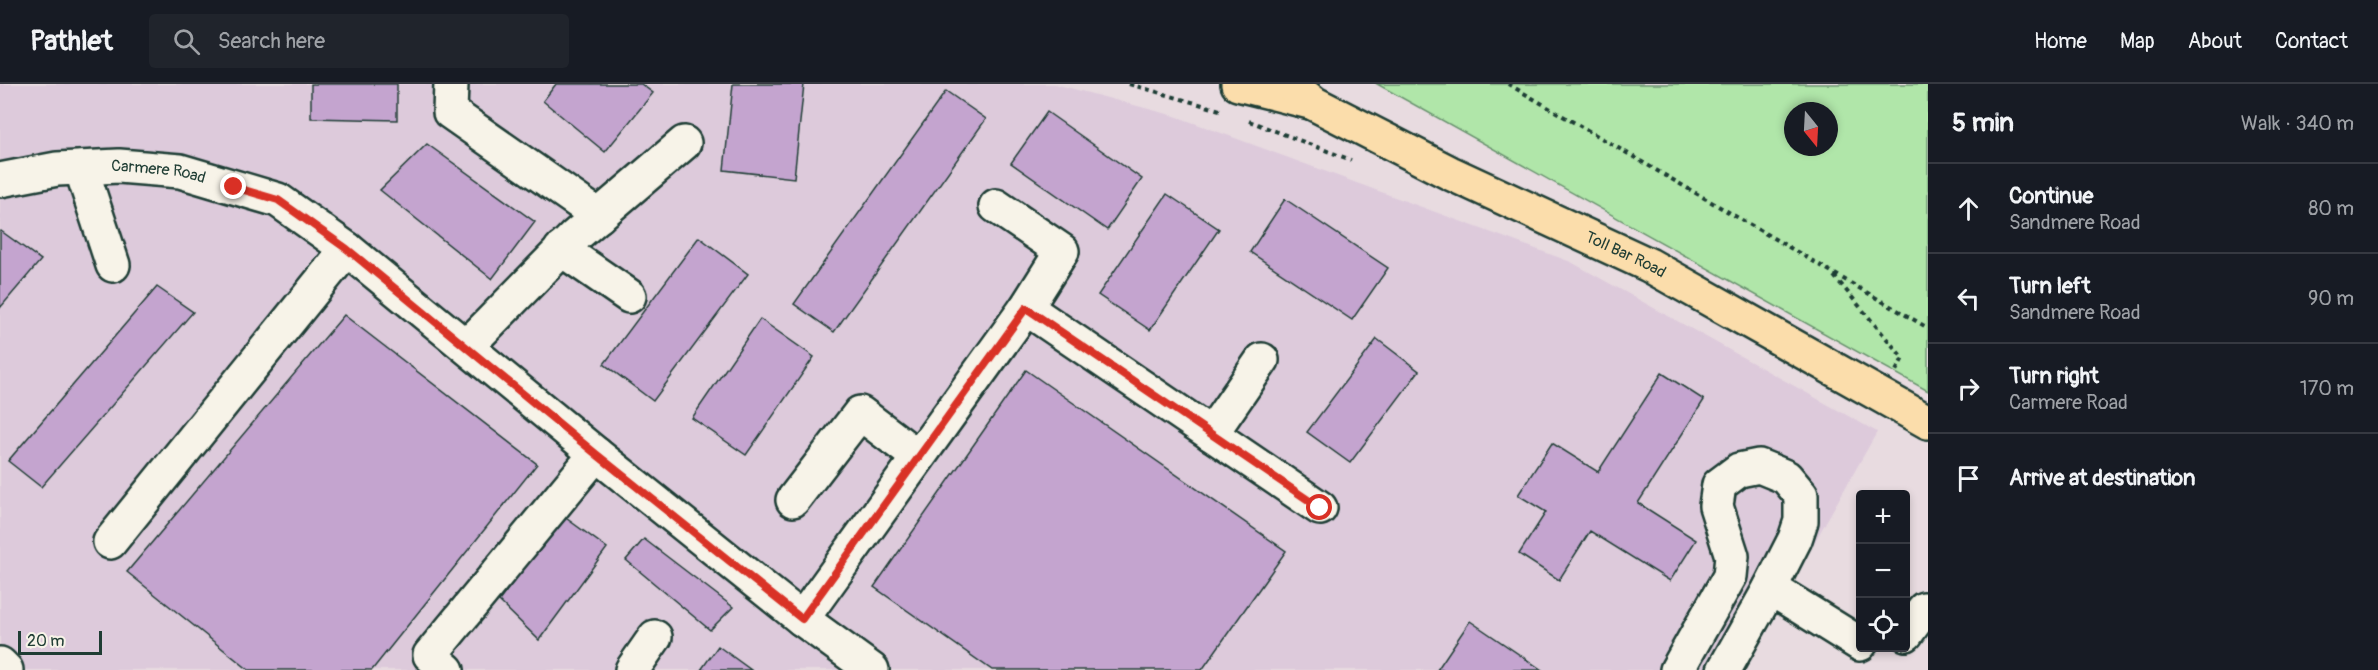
<!DOCTYPE html>
<html lang="en">
<head>
<meta charset="utf-8">
<style>
  :root { --surface:#171b24; --page:#20242c; --text:#f1f3f6; --muted:#9ea1a6; --line:#363941 }
  body { margin:0; font-family:Pangolin,sans-serif; background:var(--page); color:var(--text) }
  .controls { position:absolute; right:18px; bottom:18px; display:grid; overflow:hidden; border-radius:6px; box-shadow:0 3px 9px #0003 }
  .controls button { width:54px; height:54px; display:grid; place-items:center; padding:0; border:0; border-bottom:2px solid var(--line); background:var(--surface); color:var(--text); font:30px sans-serif }
  .compass { position:absolute; left:1784px; top:18px; width:54px; height:54px; border-radius:50%; background:var(--surface); box-shadow:0 3px 9px #0003; rotate:162deg }
  .scale { position:absolute; left:18px; bottom:15px; width:84px; box-sizing:border-box; padding-left:6px; border:3px solid #1f3d34; border-top:0; font-size:16px; line-height:21px; white-space:nowrap; color:#1f3d34; -webkit-text-stroke:4px #f7f3e8; paint-order:stroke }
  .stop { position:absolute; width:18px; height:18px; margin:-14px; border:4px solid #d93025; border-radius:50%; background:#fff }
  .stop.end { background:#d93025; border-color:#fff; box-shadow:0 2px 6px #0008 }
  .list { margin:0; padding:0; list-style:none }
  h2 { display:flex; justify-content:space-between; align-items:center; height:78px; margin:0; padding:0 24px; font-size:26px }
  h2 small { font-size:20px; font-weight:400; color:var(--muted) }
  .list li { display:grid; grid-template-columns:39px 1fr auto; gap:18px; align-items:center; box-sizing:border-box; height:90px; padding:0 24px; border-top:2px solid var(--line) }
  .list b { display:block; font-size:22px; white-space:nowrap }
  .list p { margin:0; font-size:20px; white-space:nowrap; color:var(--muted) }
  .list em { font-size:20px; font-style:normal; color:var(--muted) }
  .icon { flex:none; width:33px; height:33px; fill:none; stroke:currentColor; stroke-width:2; stroke-linecap:round; stroke-linejoin:round }
  .map { position:relative; flex:none; width:1928px; height:586px; overflow:hidden }
  header { display:flex; align-items:center; gap:36px; box-sizing:border-box; height:84px; padding:0 30px; background:var(--surface); border-bottom:2px solid var(--line) }
  header strong { font-size:28px }
  nav { display:flex; gap:33px; margin-inline-start:auto; font-size:21px }
  .search { width:420px; height:54px; background:var(--page); display:flex; align-items:center; gap:15px; box-sizing:border-box; padding:0 21px; border-radius:6px; color:var(--muted); font-size:22px }
  main { display:flex }
  aside { flex:1; background:var(--surface) }
  .map>svg:first-child { display:block }
  .built { fill:#ddcadb }
  .green { fill:#b0e6a9; stroke:#68926e; stroke-width:1.5; fill-rule:evenodd }
  .building { fill:#c4a4cf; stroke:#1f3d34; stroke-width:1.5 }
  .lines { fill:none; stroke-linecap:round; stroke-linejoin:round }
  .minor-casing { stroke:#1f3d34; stroke-width:38 }
  .major-casing { stroke:#1f3d34; stroke-width:38 }
  .path { stroke:#1f3d34; stroke-width:4; stroke-dasharray:4.5 4.5; stroke-linecap:butt }
  .minor { stroke:#f7f3e8; stroke-width:33 }
  .major { stroke:#fbddab; stroke-width:33 }
  .route { stroke:#d93025; stroke-width:8 }
  .labels { text-anchor:middle; dominant-baseline:central; stroke-width:6; stroke-linejoin:round; paint-order:stroke }
  .street-label { font-size:16px; fill:#1f3d34; stroke:#f7f3e8 }
</style>
</head>
<body>
<header>
<strong>Pathlet</strong>
<div class="search"><svg class="icon" aria-label="search" viewBox="0 0 24 24"><circle cx="10" cy="10" r="6"/><path d="M15 15l6 6"/></svg>Search here</div>
<nav><a>Home</a><a>Map</a><a>About</a><a>Contact</a></nav>
</header>
<main>
<div class="map">
<svg width="1928" height="586" viewBox="0 0 1928 586">
  <rect width="100%" height="100%" fill="#e8dbe0"/>
  <filter id="ink" filterUnits="userSpaceOnUse"><feTurbulence type="fractalNoise" baseFrequency=".0167" numOctaves="2"/><feDisplacementMap in="SourceGraphic" scale="12" xChannelSelector="R" yChannelSelector="G"/><feConvolveMatrix kernelMatrix="1 2 1 2 8 2 1 2 1" color-interpolation-filters="sRGB"/></filter>
  <g filter="url(#ink)">
    <!-- built -->
    <path class="built" d="M 0,0 L 1055,0 L 1175,32 L 1571,178 L 1877,348 L 1742,586 L 0,586 Z"/>
    <!-- green -->
    <path class="green" d="M 1377,0 L 1928,0 L 1928,307 ZM 1793,27 L 1829,27 L 1829,63 L 1793,63 Z"/>
    <!-- building -->
    <path class="building" d="M 311,0 L 397,0 L 397,36 L 311,34 Z
      M 556,0 L 641,0 L 653,9 L 605,68 L 543,17 Z
      M 733,0 L 804,0 L 794,94 L 724,86 Z
      M 946,7 L 986,35 L 834,248 L 794,220 Z
      M 1047,28 L 1142,95 L 1107,146 L 1011,79 Z
      M 427,60 L 535,138 L 492,195 L 380,106 Z
      M 1167,110 L 1219,145 L 1150,246 L 1098,211 Z
      M 1285,115 L 1388,184 L 1352,236 L 1250,168 Z
      M 1,147 L 41,176 L 0,224 L 0,148 Z
      M 699,153 L 748,190 L 653,317 L 604,280 Z
      M 157,203 L 193,228 L 41,403 L 8,377 Z
      M 344,231 L 537,380 L 372,586 L 249,586 L 127,488 Z
      M 760,235 L 814,273 L 746,371 L 692,334 Z
      M 1377,255 L 1419,287 L 1350,379 L 1307,348 Z
      M 1026,286 L 1286,467 L 1202,586 L 992,586 L 874,503 Z
      M 1662,289 L 1704,316 L 1638,419 L 1696,456 L 1670,497 L 1590,447 L 1559,496 L 1519,470 L 1546,428 L 1518,411 L 1552,359 L 1598,388 Z
      M 563,432 L 607,464 L 539,556 L 499,517 Z
      M 644,455 L 733,523 L 710,546 L 626,476 Z
      M 1470,537 L 1542,586 L 1437,586 Z
      M 718,562 L 751,586 L 701,586 Z"/>
    <g class="lines">
      <defs>
        <g id="minor">
          <path d="M 451,0 L 450,28 L 599,132"/>
          <path d="M 81,84 L 113,181"/>
          <path id="s1" d="M 0,96 L 57,85 L 119,82 L 180,87 L 278,116 L 347,165 L 596,370 L 802,535 L 872,586"/>
          <path d="M 996,122 L 1062,167 L 1026,224"/>
          <path d="M 561,165 L 629,212"/>
          <path d="M 467,262 L 574,153 L 684,59"/>
          <path d="M 1211,350 L 1262,276"/>
          <path d="M 793,416 L 860,329 L 918,373"/>
          <path d="M 110,458 L 347,165"/>
          <path d="M 1770,504 L 1860,560"/>
          <path d="M 802,535 L 1026,224 L 1320,424"/>
          <path d="M 1906,550 L 1924,525"/>
          <path d="M 0,580 L 6,586"/>
          <path d="M 447,586 L 430,571 L 596,370"/>
          <path d="M 632,586 L 655,553"/>
          <path d="M 1677,586 L 1730,492 L 1732,472 L 1716,422 L 1719,401 L 1739,386 L 1759,382 L 1786,393 L 1801,411 L 1801,437 L 1795,455 L 1770,504 L 1724,586"/>
        </g>
        <g id="major">
          <path d="M 1238,0 L 1310,18"/>
          <path id="s2" d="M 1289,0 L 1315,20 L 1450,89 L 1649,181 L 1928,338"/>
        </g>
      </defs>
      <!-- minor casing -->
      <use href="#minor" class="minor-casing"/>
      <!-- major casing -->
      <use href="#major" class="major-casing"/>
      <!-- path -->
      <path class="path" d="M 1129,0 L 1220,26
        M 1508,0 L 1928,244
        M 1249,37 L 1351,76
        M 1834,192 L 1903,274 L 1896,287"/>
      <!-- minor -->
      <use href="#minor" class="minor"/>
      <!-- major -->
      <use href="#major" class="major"/>
    </g>
  </g>
  <g class="lines" filter="url(#ink)">
    <!-- route -->
    <path class="route" d="M 234,103 L 278,116 L 347,165 L 596,370 L 802,535 L 1026,224 L 1320,424"/>
  </g>
  <g class="labels">
    <!-- street labels -->
    <g class="street-label">
      <text stroke="none"><textPath href="#s1" startOffset="160">Carmere Road</textPath></text>
      <text stroke="none"><textPath href="#s2" startOffset="378">Toll Bar Road</textPath></text>
    </g>
  </g>
</svg>
<div class="controls">
<button>+</button>
<button>−</button>
<button><svg class="icon" aria-label="locate" viewBox="0 0 24 24"><circle cx="12" cy="12" r="6"/><path d="M12 2v4M12 18v4M2 12h4M18 12h4"/></svg></button>
</div>
<svg class="compass" viewBox="-18 -18 36 36"><path d="M0-13l5 13h-10z" fill="#e53935"/><path d="M0 13l5-13h-10z" fill="#9ea1a6"/></svg>
<div class="scale">20 m</div>
<div class="stop" style="left:1320px;top:424px"></div>
<div class="stop end" style="left:234px;top:103px"></div>
</div>
<aside>
<h2>5 min<small>Walk · 340 m</small></h2>
<ul class="list">
<li><svg class="icon" aria-label="ahead" viewBox="0 0 24 24"><path d="M12 20V5M6 11l6-6 6 6"/></svg><div><b>Continue</b><p>Sandmere Road</p></div><em>80 m</em></li>
<li><svg class="icon" aria-label="left" viewBox="0 0 24 24"><path d="M17 20v-9H6M10 6l-5 5 5 5"/></svg><div><b>Turn left</b><p>Sandmere Road</p></div><em>90 m</em></li>
<li><svg class="icon" aria-label="right" viewBox="0 0 24 24"><path d="M7 20v-9h11M14 6l5 5-5 5"/></svg><div><b>Turn right</b><p>Carmere Road</p></div><em>170 m</em></li>
<li><svg class="icon" aria-label="arrive" viewBox="0 0 24 24"><path d="M6 21V4h12l-3 4 3 4H6"/></svg><div><b>Arrive at destination</b></div></li>
</ul>
</aside>
</main>
</body>
</html>
